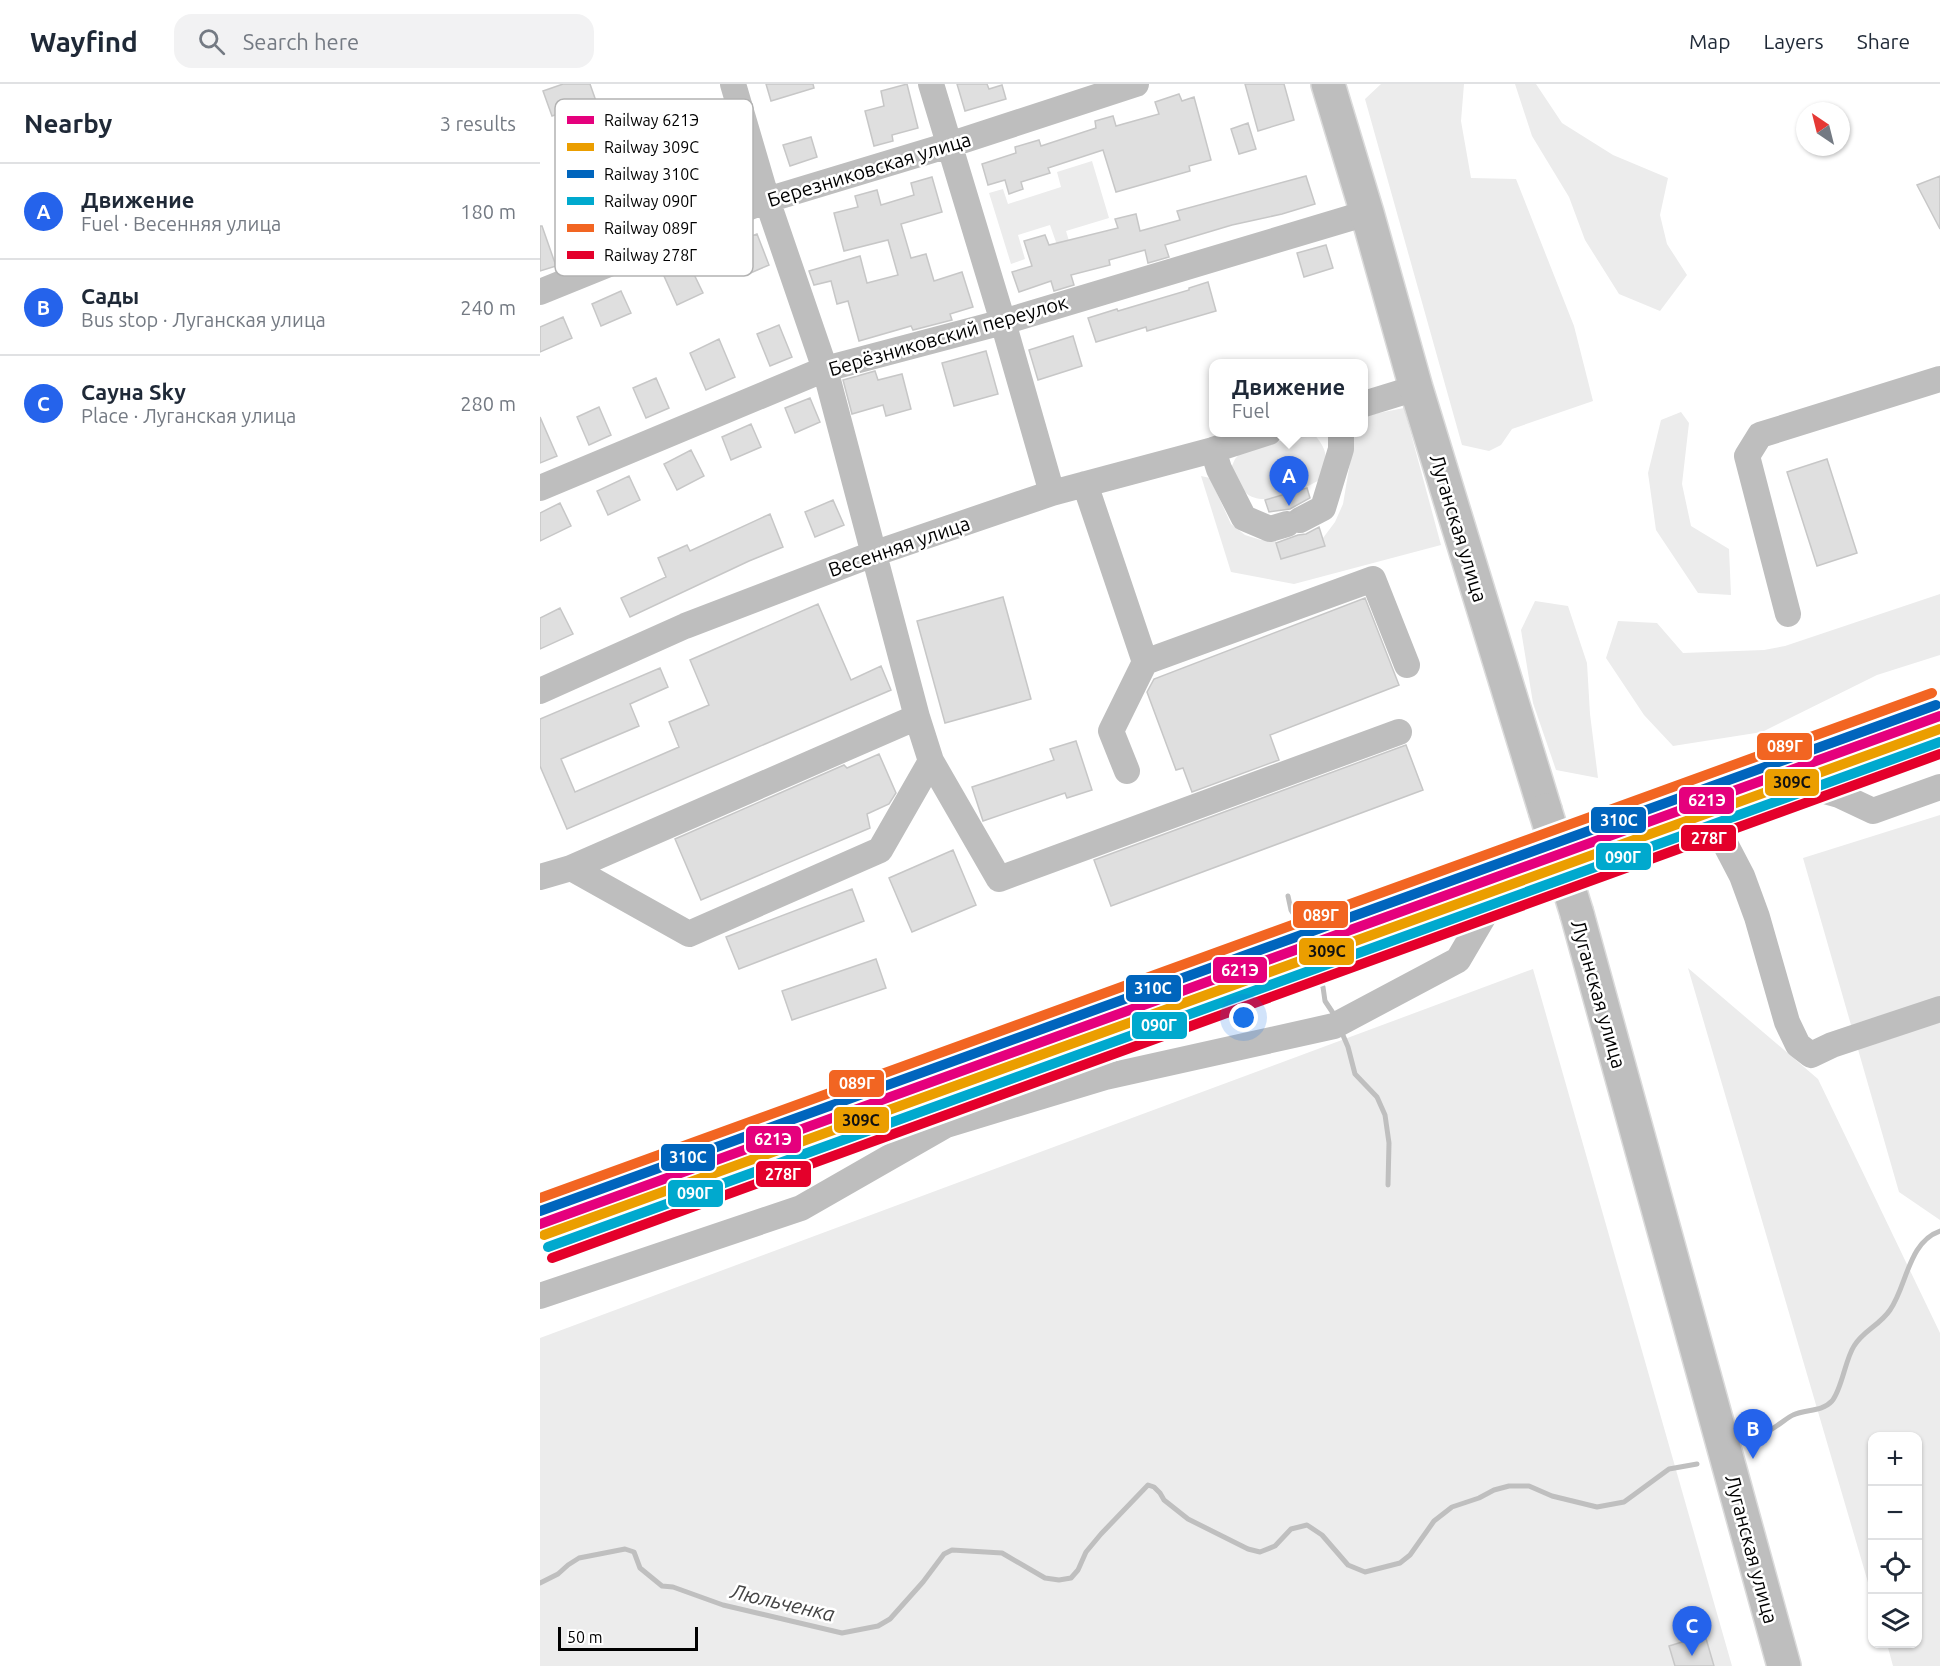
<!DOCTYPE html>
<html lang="en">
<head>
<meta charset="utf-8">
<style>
  :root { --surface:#fff; --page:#f2f2f3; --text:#1f2937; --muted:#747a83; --line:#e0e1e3; --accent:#2563eb }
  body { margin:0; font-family:Ubuntu,sans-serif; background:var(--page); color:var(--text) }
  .controls { position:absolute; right:18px; bottom:18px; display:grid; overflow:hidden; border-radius:12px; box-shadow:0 2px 4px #0004 }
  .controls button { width:54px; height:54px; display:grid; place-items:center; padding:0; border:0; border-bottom:2px solid var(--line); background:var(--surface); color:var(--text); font:30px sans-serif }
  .compass { position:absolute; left:1256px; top:18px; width:54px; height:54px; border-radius:50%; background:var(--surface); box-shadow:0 2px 4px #0004; rotate:325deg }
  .scale { position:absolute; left:18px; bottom:15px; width:140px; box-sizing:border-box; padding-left:6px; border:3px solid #000; border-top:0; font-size:16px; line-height:21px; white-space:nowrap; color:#000; -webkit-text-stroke:4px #fff; paint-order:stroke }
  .you { position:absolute; left:704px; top:934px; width:21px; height:21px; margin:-15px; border:4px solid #fff; border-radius:50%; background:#1a73e8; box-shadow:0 0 0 9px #1a73e833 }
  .badge { display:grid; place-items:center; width:39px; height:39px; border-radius:50%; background:var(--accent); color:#fff; font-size:20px; font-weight:700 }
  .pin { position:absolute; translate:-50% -50px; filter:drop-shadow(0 2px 3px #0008) }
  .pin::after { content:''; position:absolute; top:32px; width:21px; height:18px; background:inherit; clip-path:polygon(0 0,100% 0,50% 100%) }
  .popup { position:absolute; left:669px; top:275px; width:159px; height:78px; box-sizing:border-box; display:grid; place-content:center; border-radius:12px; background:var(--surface); filter:drop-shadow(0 2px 4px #0005); font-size:20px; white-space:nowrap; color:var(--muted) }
  .popup b { font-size:22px; color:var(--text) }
  .popup::after { content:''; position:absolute; left:50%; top:100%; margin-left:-12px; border:12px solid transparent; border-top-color:var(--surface) }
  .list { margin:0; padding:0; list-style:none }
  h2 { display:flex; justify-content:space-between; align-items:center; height:78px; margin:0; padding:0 24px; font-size:26px }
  h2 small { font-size:20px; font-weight:400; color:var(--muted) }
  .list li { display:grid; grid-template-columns:39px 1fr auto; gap:18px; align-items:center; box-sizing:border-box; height:96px; padding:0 24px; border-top:2px solid var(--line) }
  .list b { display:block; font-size:22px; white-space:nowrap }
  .list p { margin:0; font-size:20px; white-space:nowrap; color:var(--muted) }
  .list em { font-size:20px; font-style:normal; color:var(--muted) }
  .icon { flex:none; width:33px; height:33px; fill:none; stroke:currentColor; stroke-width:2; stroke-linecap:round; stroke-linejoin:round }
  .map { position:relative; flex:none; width:1400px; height:1582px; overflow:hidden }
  header { display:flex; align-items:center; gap:36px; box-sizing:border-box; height:84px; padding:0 30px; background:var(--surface); border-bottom:2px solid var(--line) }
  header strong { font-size:28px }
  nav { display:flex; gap:33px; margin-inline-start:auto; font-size:21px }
  .search { width:420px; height:54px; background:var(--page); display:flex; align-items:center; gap:15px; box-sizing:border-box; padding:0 21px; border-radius:18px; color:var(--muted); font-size:22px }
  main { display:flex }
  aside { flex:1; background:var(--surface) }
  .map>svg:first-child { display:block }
  .green { fill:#ececec }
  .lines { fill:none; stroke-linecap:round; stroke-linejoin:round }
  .stream { stroke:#bfbfbf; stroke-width:5 }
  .building { fill:#dfdfdf; stroke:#c7c7c7; stroke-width:1.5 }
  .highway-casing { stroke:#dbdbdb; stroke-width:36 }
  .minor { stroke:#bebebe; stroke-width:26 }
  .highway { stroke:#bebebe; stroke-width:33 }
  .highway-bridge-casing { stroke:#dbdbdb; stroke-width:36; stroke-linecap:butt }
  .highway-bridge { stroke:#bebebe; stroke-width:33 }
  .rail-1-casing { stroke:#fff; stroke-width:15 }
  .rail-2-casing { stroke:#fff; stroke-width:15 }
  .rail-3-casing { stroke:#fff; stroke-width:15 }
  .rail-4-casing { stroke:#fff; stroke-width:15 }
  .rail-5-casing { stroke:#fff; stroke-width:15 }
  .rail-6-casing { stroke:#fff; stroke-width:15 }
  .rail-1 { stroke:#e5007d; stroke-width:10 }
  .rail-2 { stroke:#eb9e00; stroke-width:10 }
  .rail-3 { stroke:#0065bd; stroke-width:10 }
  .rail-4 { stroke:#00a9ce; stroke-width:10 }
  .rail-5 { stroke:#f26522; stroke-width:10 }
  .rail-6 { stroke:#e4002b; stroke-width:10 }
  .labels { text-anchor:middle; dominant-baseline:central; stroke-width:5; stroke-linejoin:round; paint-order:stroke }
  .street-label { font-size:20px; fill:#000; stroke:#fff }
  .water-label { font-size:21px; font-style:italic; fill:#444; stroke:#fff }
  .key { fill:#fff; stroke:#b2b2b2; stroke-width:1.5 }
  .key-label { font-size:16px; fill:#000 }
  .line-badge { stroke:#fff; stroke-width:2 }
  .badge-label { font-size:16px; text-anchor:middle; font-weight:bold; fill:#fff }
  .pale-badge-label { font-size:16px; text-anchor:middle; font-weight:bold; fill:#111 }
</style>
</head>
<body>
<header>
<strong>Wayfind</strong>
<div class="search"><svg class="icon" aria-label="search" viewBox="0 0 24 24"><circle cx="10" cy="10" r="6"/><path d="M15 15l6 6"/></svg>Search here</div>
<nav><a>Map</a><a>Layers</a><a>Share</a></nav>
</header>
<main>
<aside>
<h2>Nearby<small>3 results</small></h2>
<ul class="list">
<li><span class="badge">A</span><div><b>Движение</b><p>Fuel · Весенняя улица</p></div><em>180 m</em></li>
<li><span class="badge">B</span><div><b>Сады</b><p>Bus stop · Луганская улица</p></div><em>240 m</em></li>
<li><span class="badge">C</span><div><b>Сауна Sky</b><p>Place · Луганская улица</p></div><em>280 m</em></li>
</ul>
</aside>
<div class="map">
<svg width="1400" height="1582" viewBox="0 0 1400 1582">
  <rect width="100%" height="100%" fill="#fff"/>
  <!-- green -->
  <path class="green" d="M 841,0 L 924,0 L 921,37 L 931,94 L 976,95 L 1034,242 L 1053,317 L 972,345 L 961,361 L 949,367 L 922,361 L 825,15 Z
    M 975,0 L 996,0 L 1022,39 L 1073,71 L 1128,94 L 1120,131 L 1127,160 L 1147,191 L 1120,227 L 1079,210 L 1045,156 L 1029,113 L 992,52 Z
    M 552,77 L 569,134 L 526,147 L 529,157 L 517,161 L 510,141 L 478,151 L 485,175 L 471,180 L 449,109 L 463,105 L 468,120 L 521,103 L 517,88 Z
    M 864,324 L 901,461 L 754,500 L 691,488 L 661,392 L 670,394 L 691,440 L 705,451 L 721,456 L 734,450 L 741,475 L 785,462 L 783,454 L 795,438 L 803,420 L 815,349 L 824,348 L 824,335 L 829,331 Z
    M 1141,328 L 1149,339 L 1142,400 L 1151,442 L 1189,465 L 1191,511 L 1158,509 L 1116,446 L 1108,389 L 1121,336 Z
    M 770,349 L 773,349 C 788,366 788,373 782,394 C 766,405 723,425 706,409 C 700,404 695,392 691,384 L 695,375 L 702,367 Z
    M 1400,510 L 1400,571 L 1337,591 L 1222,648 L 1133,662 L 1104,631 L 1066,574 L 1078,537 L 1117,539 L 1143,569 L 1224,566 L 1245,562 Z
    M 995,517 L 1028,522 L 1047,579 L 1050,630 L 1058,694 L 1016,686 L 993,619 L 981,546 Z
    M 1400,731 L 1400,1136 L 1359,1108 L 1263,774 Z
    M 1148,884 L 1278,995 L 1400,1249 L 1400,1582 L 1353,1582 L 1347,1560 L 1378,1560 L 1378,1352 L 1332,1352 L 1332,1512 Z
    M 993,885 L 1192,1582 L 0,1582 L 0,1254 Z"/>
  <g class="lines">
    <!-- stream -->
    <path class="stream" d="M 748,812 L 751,826 L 763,844
      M 771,871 L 776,892 L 783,903 L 785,917 L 795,932
      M 802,949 L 808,963 L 815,990 L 837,1013 L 845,1031 L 849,1059 L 848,1101
      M 1214,1355 C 1222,1351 1231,1346 1238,1341 C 1243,1338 1248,1333 1253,1331 C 1266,1325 1282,1328 1292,1317 C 1302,1305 1305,1276 1314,1262 C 1323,1247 1340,1241 1350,1226 C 1367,1202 1368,1158 1400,1147
      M 0,1499 L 18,1490 L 28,1481 L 39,1474 L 85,1465 L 94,1468 L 100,1484 L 122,1502 L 133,1503 L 183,1521 L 302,1549 L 338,1542 L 350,1535 L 383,1498 L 404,1470 L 412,1466 L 462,1469 L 505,1494 L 519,1496 L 531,1494 L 538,1486 L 546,1468 L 561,1450 L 608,1401 L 614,1403 L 620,1409 L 624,1416 L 648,1435 L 708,1465 L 720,1468 L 735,1462 L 751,1445 L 767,1441 L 782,1451 L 808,1481 L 825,1488 L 860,1479 L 870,1471 L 894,1437 L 912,1423 L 939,1414 L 954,1406 L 969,1402 L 989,1402 L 1012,1412 L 1057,1423 L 1084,1418 L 1129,1385 L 1157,1380"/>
  </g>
  <!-- building -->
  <path class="building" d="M 23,0 L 50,0 L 56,17 L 12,32 L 3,7 Z
    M 226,0 L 273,0 L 274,4 L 231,17 Z
    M 367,0 L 378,44 L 352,51 L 353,57 L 334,62 L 325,27 L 344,22 L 341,7 Z
    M 417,0 L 447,0 L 449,5 L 462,1 L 466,15 L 425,27 Z
    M 705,0 L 744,0 L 754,36 L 718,47 Z
    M 639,10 L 642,17 L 654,13 L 671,76 L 649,82 L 650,87 L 576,108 L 563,66 L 508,84 L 510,89 L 481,98 L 483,105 L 469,110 L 465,96 L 448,101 L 442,80 L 476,69 L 475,63 L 499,56 L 501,62 L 556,44 L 555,37 L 573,32 L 576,42 L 619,30 L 615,18 Z
    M 708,39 L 716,65 L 699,70 L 691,45 Z
    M 271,53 L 277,73 L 250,82 L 243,61 Z
    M 192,60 L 203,95 L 179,103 L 168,67 Z
    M 766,92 L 775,120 L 742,130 L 692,141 L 625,161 L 629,173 L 608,179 L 605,166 L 569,176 L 570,181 L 531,191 L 534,201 L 514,207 L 511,197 L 479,208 L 472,188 L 492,182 L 484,157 L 505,151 L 509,161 L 578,144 L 575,135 L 596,130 L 600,147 L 640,136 L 637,127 Z
    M 1400,92 L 1400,145 L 1377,101 Z
    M 392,93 L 402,128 L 361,140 L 371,174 L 386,170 L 394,197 L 422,188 L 433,223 L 410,230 L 412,236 L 373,246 L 371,242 L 319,257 L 308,217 L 297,220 L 291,197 L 274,201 L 269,187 L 320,172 L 327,199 L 358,191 L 348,156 L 304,167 L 294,129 L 318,123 L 315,112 L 337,106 L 341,121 L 374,111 L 371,99 Z
    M 97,102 L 109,136 L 81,146 L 69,112 Z
    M 0,142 L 2,142 L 16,182 L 0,187 Z
    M 217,150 L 229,181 L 206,191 L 193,159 Z
    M 786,161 L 793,184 L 764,193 L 757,169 Z
    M 149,180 L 163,209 L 137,221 L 124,192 Z
    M 668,198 L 676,227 L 607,247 L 606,243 L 556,258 L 548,234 L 577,225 L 578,227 L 649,206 L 649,204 Z
    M 81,207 L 91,229 L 61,242 L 52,220 Z
    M 23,233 L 32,254 L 0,268 L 0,243 Z
    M 239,241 L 252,273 L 230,282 L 217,250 Z
    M 533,252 L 542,282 L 498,296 L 489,266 Z
    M 179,255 L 195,293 L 166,306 L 150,269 Z
    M 446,267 L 458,310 L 414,322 L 402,279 Z
    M 335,287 L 338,296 L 362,290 L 371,325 L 346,332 L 343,321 L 312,330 L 303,296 Z
    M 116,294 L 129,324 L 106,334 L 93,304 Z
    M 270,314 L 280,338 L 255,349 L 245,324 Z
    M 59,323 L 71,351 L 49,361 L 37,333 Z
    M 0,333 L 17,372 L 0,379 Z
    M 211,340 L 221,363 L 191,376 L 182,353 Z
    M 151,366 L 164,392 L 137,406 L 124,380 Z
    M 1287,375 L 1317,469 L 1277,482 L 1247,388 Z
    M 89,392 L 100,416 L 68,431 L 57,407 Z
    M 767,404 L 770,414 L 750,425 L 729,428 L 725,416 Z
    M 293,416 L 304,441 L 275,453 L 265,428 Z
    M 20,419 L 31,442 L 0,457 L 0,429 Z
    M 230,430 L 243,463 L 209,477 L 90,533 L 81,514 L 126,493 L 118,474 L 147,461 L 150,467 Z
    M 779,443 L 785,462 L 741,475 L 736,459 L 758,451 L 766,450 Z
    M 463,513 L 491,615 L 405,639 L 377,537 Z
    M 825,514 L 859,601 L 730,651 L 739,676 L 652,708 L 643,684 L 636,686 L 607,608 L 614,595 Z
    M 278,520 L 311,596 L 341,582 L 351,606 L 27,745 L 0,682 L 0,635 L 120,584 L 128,603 L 90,620 L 99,642 L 21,675 L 35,708 L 139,663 L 129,638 L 169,621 L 150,576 Z
    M 20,524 L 33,550 L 0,565 L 0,534 Z
    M 536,657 L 552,706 L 527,714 L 525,709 L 443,737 L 432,703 L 514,676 L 510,665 Z
    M 866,661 L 883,706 L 571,822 L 554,776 Z
    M 339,670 L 356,709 L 349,720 L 327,730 L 330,744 L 161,816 L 135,755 L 304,681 L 307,684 Z
    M 413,766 L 436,821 L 372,848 L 349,794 Z
    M 312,805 L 324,837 L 199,885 L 186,853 Z
    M 336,875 L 346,904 L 252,936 L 242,907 Z
    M 1165,1551 L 1174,1582 L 1135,1582 L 1129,1562 Z"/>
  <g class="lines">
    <defs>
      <path id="highway" d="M 788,0 L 827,129 L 876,304 L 1005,726
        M 1037,830 L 1244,1582"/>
    </defs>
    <!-- highway casing -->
    <use href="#highway" class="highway-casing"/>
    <!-- minor -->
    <path class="minor" d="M 391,0 L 463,238 L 512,409
      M 0,208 L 227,116 L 409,61 L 596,0
      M 824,320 L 876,304
      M 673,366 L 679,385 L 704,434 L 730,445 L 747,440
      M 545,400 L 605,578
      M 0,404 L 285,285 L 463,238 L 827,129
      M 760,436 L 783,424 L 801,365 L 801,348
      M 1248,530 L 1207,372 L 1220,351 L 1400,295
      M 0,607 L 145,542 L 333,470 L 512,409 L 673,366 L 729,348
      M 391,677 L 459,795 L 859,648
      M 587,687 L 571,647 L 605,578 L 833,495 L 867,581
      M 1167,725 L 1202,792 L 1217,833 L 1247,938 L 1258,961 L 1271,971 L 1292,961 L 1400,925
      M 31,784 L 377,633 L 285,285 L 227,116 L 193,0
      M 0,793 L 31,784 L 149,850 L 340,766 L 391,677 L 377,633
      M 0,1212 L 261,1124 L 406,1041 L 565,993 L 794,942 L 918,876 L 948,825 L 970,803 L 1043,771 L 1071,763 L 1141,734 L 1201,712 L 1232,704 L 1263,701 L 1299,711 L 1333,727 L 1400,703"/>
    <!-- highway -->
    <use href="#highway" class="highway"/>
    <defs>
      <path id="highway-bridge" d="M 1005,726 L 1037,830"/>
    </defs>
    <!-- highway-bridge casing -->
    <use href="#highway-bridge" class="highway-bridge-casing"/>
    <!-- highway-bridge -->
    <use href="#highway-bridge" class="highway-bridge"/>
    <defs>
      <path id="rail-1" d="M 0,1140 L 1400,632"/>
      <path id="rail-2" d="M 4,1151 L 1400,645"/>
      <path id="rail-3" d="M 0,1127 L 1396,621"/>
      <path id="rail-4" d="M 8,1163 L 1400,658"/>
      <path id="rail-5" d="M 0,1114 L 1392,609"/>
      <path id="rail-6" d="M 12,1174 L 1400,670"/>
    </defs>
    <!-- rail-1 casing -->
    <use href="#rail-1" class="rail-1-casing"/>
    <!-- rail-2 casing -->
    <use href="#rail-2" class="rail-2-casing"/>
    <!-- rail-3 casing -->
    <use href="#rail-3" class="rail-3-casing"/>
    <!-- rail-4 casing -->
    <use href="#rail-4" class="rail-4-casing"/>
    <!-- rail-5 casing -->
    <use href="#rail-5" class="rail-5-casing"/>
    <!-- rail-6 casing -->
    <use href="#rail-6" class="rail-6-casing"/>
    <!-- rail-1 -->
    <use href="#rail-1" class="rail-1"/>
    <!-- rail-2 -->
    <use href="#rail-2" class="rail-2"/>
    <!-- rail-3 -->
    <use href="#rail-3" class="rail-3"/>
    <!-- rail-4 -->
    <use href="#rail-4" class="rail-4"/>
    <!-- rail-5 -->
    <use href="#rail-5" class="rail-5"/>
    <!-- rail-6 -->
    <use href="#rail-6" class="rail-6"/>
  </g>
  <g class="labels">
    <!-- street labels -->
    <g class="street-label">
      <text transform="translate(329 85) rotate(-17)">Березниковская улица</text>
      <text transform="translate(408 251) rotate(-16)">Берёзниковский переулок</text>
      <text transform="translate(919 444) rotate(73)">Луганская улица</text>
      <text transform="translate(359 462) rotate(-19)">Весенняя улица</text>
      <text transform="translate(1059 910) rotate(74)">Луганская улица</text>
      <text transform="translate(1212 1465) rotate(75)">Луганская улица</text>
    </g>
    <!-- water labels -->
    <g class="water-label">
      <text transform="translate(243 1518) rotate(13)">Люльченка</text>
    </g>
  </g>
  <!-- legend -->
  <rect x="15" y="15" width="198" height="177" rx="9" class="key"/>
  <rect x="27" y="32" width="27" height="8" fill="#e5007d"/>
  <rect x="27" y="59" width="27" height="8" fill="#eb9e00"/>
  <rect x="27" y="86" width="27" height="8" fill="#0065bd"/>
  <rect x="27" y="113" width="27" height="8" fill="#00a9ce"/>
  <rect x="27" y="140" width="27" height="8" fill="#f26522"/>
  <rect x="27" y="167" width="27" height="8" fill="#e4002b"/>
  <g class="key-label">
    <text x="64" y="42">Railway 621Э</text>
    <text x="64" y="69">Railway 309С</text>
    <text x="64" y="96">Railway 310С</text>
    <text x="64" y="123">Railway 090Г</text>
    <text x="64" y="150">Railway 089Г</text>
    <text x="64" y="177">Railway 278Г</text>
  </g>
  <g class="line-badge">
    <rect x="1216" y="648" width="57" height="29" rx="6" fill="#f26522"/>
    <rect x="1224" y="684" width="56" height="29" rx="6" fill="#eb9e00"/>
    <rect x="1138" y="702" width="57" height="29" rx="6" fill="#e5007d"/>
    <rect x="1050" y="722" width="57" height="28" rx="6" fill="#0065bd"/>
    <rect x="1140" y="740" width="57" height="28" rx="6" fill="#e4002b"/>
    <rect x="1055" y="758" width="57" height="29" rx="6" fill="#00a9ce"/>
    <rect x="752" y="816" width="57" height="29" rx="6" fill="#f26522"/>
    <rect x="758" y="853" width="57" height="29" rx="6" fill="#eb9e00"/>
    <rect x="672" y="872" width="56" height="28" rx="6" fill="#e5007d"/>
    <rect x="585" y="890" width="57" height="29" rx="6" fill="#0065bd"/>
    <rect x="591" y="927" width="57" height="29" rx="6" fill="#00a9ce"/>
    <rect x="288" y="985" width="57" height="29" rx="6" fill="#f26522"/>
    <rect x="293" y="1022" width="57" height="28" rx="6" fill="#eb9e00"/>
    <rect x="205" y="1041" width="57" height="29" rx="6" fill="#e5007d"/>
    <rect x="120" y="1059" width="56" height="29" rx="6" fill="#0065bd"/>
    <rect x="215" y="1076" width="57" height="28" rx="6" fill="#e4002b"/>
    <rect x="127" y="1095" width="57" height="29" rx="6" fill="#00a9ce"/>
  </g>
  <g class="badge-label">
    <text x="1245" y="668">089Г</text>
    <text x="1167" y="722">621Э</text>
    <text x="1079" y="742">310С</text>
    <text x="1169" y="760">278Г</text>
    <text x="1083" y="779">090Г</text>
    <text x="781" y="837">089Г</text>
    <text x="700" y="892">621Э</text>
    <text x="613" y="910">310С</text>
    <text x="619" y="947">090Г</text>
    <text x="317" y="1005">089Г</text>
    <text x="233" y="1061">621Э</text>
    <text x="148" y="1079">310С</text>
    <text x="243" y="1096">278Г</text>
    <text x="155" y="1115">090Г</text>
  </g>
  <g class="pale-badge-label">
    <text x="1252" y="704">309С</text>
    <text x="787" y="873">309С</text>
    <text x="321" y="1042">309С</text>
  </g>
</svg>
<div class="controls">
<button>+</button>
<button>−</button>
<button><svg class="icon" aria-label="locate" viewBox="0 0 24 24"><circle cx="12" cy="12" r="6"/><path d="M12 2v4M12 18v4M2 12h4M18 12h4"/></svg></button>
<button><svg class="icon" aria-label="layers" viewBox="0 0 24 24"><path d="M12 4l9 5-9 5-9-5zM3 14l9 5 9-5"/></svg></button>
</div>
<svg class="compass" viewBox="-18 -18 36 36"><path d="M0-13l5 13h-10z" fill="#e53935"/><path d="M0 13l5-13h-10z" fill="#747a83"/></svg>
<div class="scale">50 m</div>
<div class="you"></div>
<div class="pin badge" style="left:749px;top:422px">A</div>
<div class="popup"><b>Движение</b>Fuel</div>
<div class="pin badge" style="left:1213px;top:1375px">B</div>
<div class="pin badge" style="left:1152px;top:1572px">C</div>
</div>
</main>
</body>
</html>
